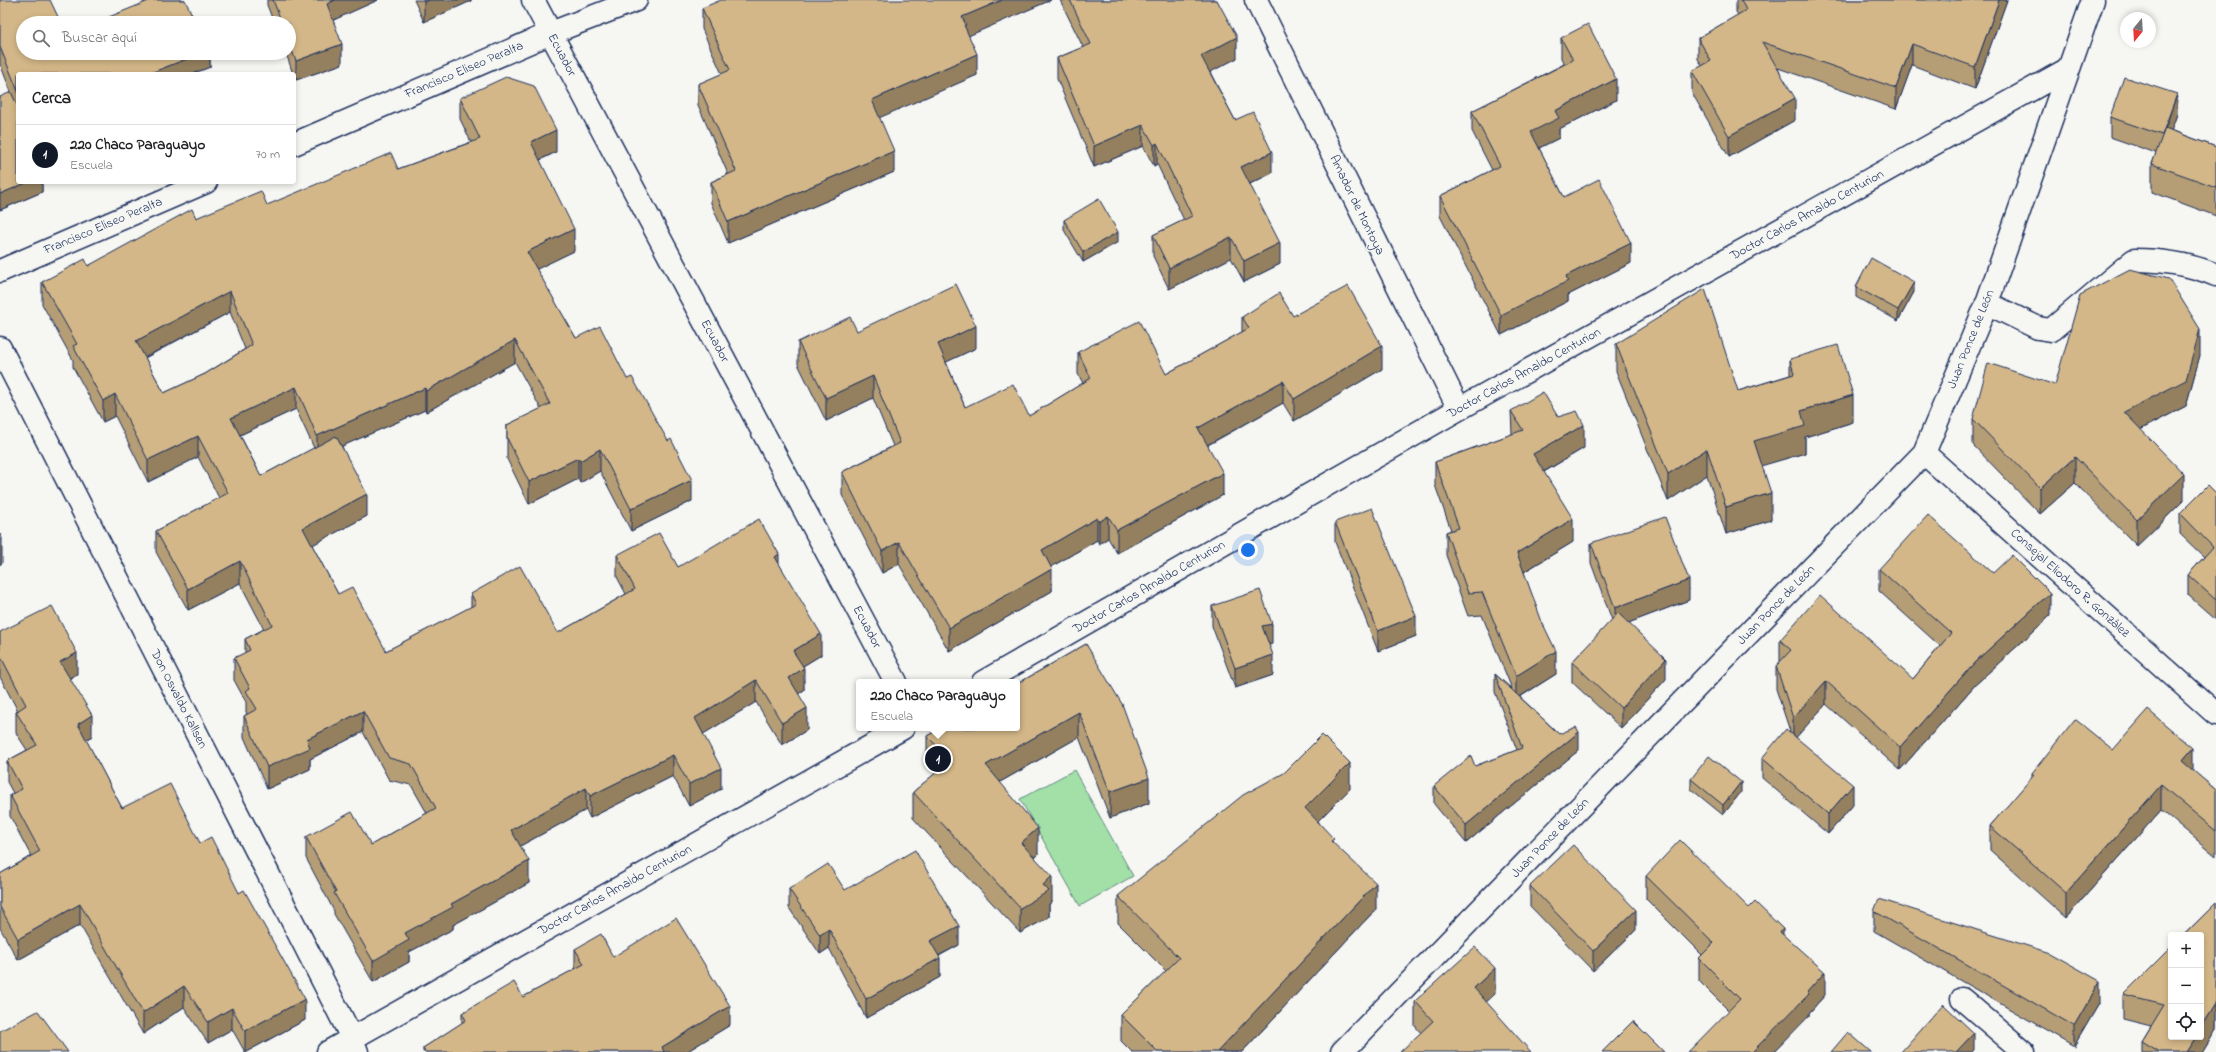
<!DOCTYPE html>
<html lang="es">
<head>
<meta charset="utf-8">
<style>
  :root { --surface:#fff; --page:#f2f2f2; --text:#202124; --muted:#757577; --line:#e0e0e0; --accent:#111827 }
  body { margin:0; font-family:"Indie Flower",sans-serif; background:var(--page); color:var(--text) }
  .controls { position:absolute; right:12px; bottom:12px; display:grid; overflow:hidden; border-radius:4px; box-shadow:0 2px 6px #0003 }
  .controls button { width:36px; height:36px; display:grid; place-items:center; padding:0; border:0; border-bottom:1px solid var(--line); background:var(--surface); color:var(--text); font:20px sans-serif }
  .compass { position:absolute; left:2120px; top:12px; width:36px; height:36px; border-radius:50%; background:var(--surface); box-shadow:0 2px 6px #0003; rotate:198deg }
  .you { position:absolute; left:1248px; top:550px; width:14px; height:14px; margin:-10px; border:3px solid #fff; border-radius:50%; background:#1a73e8; box-shadow:0 0 0 6px #1a73e833 }
  .badge { display:grid; place-items:center; width:26px; height:26px; border-radius:50%; background:var(--accent); color:#fff; font-size:13px; font-weight:700 }
  .pin { position:absolute; translate:-50% -50%; border:2px solid #fff; box-shadow:0 1px 4px #0006 }
  .popup { position:absolute; left:856px; top:679px; width:164px; height:52px; box-sizing:border-box; display:grid; place-content:center; border-radius:4px; background:var(--surface); filter:drop-shadow(0 1px 3px #0005); font-size:13px; white-space:nowrap; color:var(--muted) }
  .popup b { font-size:15px; color:var(--text) }
  .popup::after { content:''; position:absolute; left:50%; top:100%; margin-left:-8px; border:8px solid transparent; border-top-color:var(--surface) }
  .list { margin:0; padding:0; list-style:none }
  h2 { display:flex; justify-content:space-between; align-items:center; height:52px; margin:0; padding:0 16px; font-size:17px }
  h2 small { font-size:13px; font-weight:400; color:var(--muted) }
  .list li { display:grid; grid-template-columns:26px 1fr auto; gap:12px; align-items:center; box-sizing:border-box; height:60px; padding:0 16px; border-top:1px solid var(--line) }
  .list b { display:block; font-size:15px; white-space:nowrap }
  .list p { margin:0; font-size:13px; white-space:nowrap; color:var(--muted) }
  .list em { font-size:13px; font-style:normal; color:var(--muted) }
  .icon { flex:none; width:22px; height:22px; fill:none; stroke:currentColor; stroke-width:2; stroke-linecap:round; stroke-linejoin:round }
  .map { position:relative; flex:none; width:2216px; height:1052px; overflow:hidden }
  .search { position:absolute; background:var(--surface); box-shadow:0 2px 6px #0003; left:16px; top:16px; width:280px; height:44px; display:flex; align-items:center; gap:10px; box-sizing:border-box; padding:0 14px; border-radius:22px; color:var(--muted); font-size:15px }
  .panel { position:absolute; background:var(--surface); box-shadow:0 2px 6px #0003; left:16px; top:72px; width:280px; height:112px; border-radius:4px }
  .map>svg:first-child { display:block }
  .green { fill:#a2e0a7; stroke:#5e8882 }
  .lines { fill:none; stroke-linecap:round; stroke-linejoin:round }
  .lane-casing { stroke:#1b2f5e; stroke-width:25 }
  .street-casing { stroke:#1b2f5e; stroke-width:25 }
  .lane { stroke:#f6f6f2; stroke-width:22 }
  .street { stroke:#f6f6f2; stroke-width:22 }
  .wall { fill:#b59d75; stroke:#1b2f5e; fill-rule:evenodd }
  .shaded-wall { fill:#94805f; stroke:#1b2f5e }
  .building { fill:#d3b788; stroke:#1b2f5e; fill-rule:evenodd }
  .labels { text-anchor:middle; dominant-baseline:central; stroke-width:3; stroke-linejoin:round; paint-order:stroke }
  .street-label { font-size:13px; fill:#1b2f5e; stroke:#f6f6f2 }
</style>
</head>
<body>
<div class="map">
<svg width="2216" height="1052" viewBox="0 0 2216 1052">
  <rect width="100%" height="100%" fill="#f6f6f2"/>
  <filter id="ink" filterUnits="userSpaceOnUse"><feTurbulence type="fractalNoise" baseFrequency=".025" numOctaves="2"/><feDisplacementMap in="SourceGraphic" scale="8" xChannelSelector="R" yChannelSelector="G"/><feConvolveMatrix kernelMatrix="1 2 1 2 8 2 1 2 1" color-interpolation-filters="sRGB"/></filter>
  <g filter="url(#ink)">
    <!-- green -->
    <path class="green" d="M 1074,770 L 1133,876 L 1080,906 L 1020,799 Z"/>
    <g class="lines">
      <defs>
        <path id="lane" d="M 1987,303 L 2038,328 L 2051,330 L 2134,260 C 2162,260 2190,264 2216,275"/>
        <path id="street" d="M 533,0 L 896,682
          M 1256,0 L 1459,409
          M 294,144 L 551,33 L 636,0
          M 0,271 L 206,182
          M 0,348 L 352,1038 L 357,1052
          M 1924,453 L 2216,714
          M 983,682 L 1459,409 L 2068,69
          M 1962,999 L 2024,1052
          M 328,1052 L 903,728
          M 1342,1052 L 1924,453 L 1987,303 L 2093,0"/>
      </defs>
      <!-- lane casing -->
      <use href="#lane" class="lane-casing"/>
      <!-- street casing -->
      <use href="#street" class="street-casing"/>
      <!-- lane -->
      <use href="#lane" class="lane"/>
      <!-- street -->
      <use href="#street" class="street"/>
    </g>
    <!-- wall -->
    <path class="wall" d="M 0,0 L 23,53 L 210,53 L 210,67 L 192,74 L 18,74 L 18,182 L 42,182 L 42,192 L 0,210 L 0,97 L 13,97 L 0,64 Z
      M 142,0 L 185,0 L 144,3 Z
      M 267,0 L 378,0 L 333,20 L 342,64 L 296,80 L 294,74 L 293,74 L 286,53 L 289,53 L 289,23 L 274,23 L 267,5 Z
      M 414,0 L 471,0 L 471,1 L 424,22 Z
      M 1051,0 L 968,35 L 977,75 L 879,117 L 894,172 L 728,243 L 711,203 L 711,182 L 728,174 L 698,105 L 698,84 L 722,74 L 702,29 L 702,8 Z
      M 1060,0 L 1217,0 L 1237,58 L 1210,72 L 1235,120 L 1272,173 L 1250,184 L 1280,264 L 1244,282 L 1231,258 L 1169,289 L 1153,256 L 1153,235 L 1184,220 L 1157,164 L 1154,166 L 1143,146 L 1094,167 L 1057,79 L 1057,58 L 1083,47 Z
      M 1736,0 L 2007,0 L 1975,89 L 1912,65 L 1896,109 L 1778,68 L 1795,120 L 1729,157 L 1692,93 L 1692,71 L 1702,66 L 1698,59 L 1698,38 L 1738,15 L 1736,12 Z
      M 1561,38 L 1616,100 L 1559,129 L 1559,138 L 1539,148 L 1564,197 L 1631,263 L 1568,295 L 1568,301 L 1501,335 L 1440,216 L 1440,196 L 1492,170 L 1472,131 L 1472,111 L 1564,64 L 1561,58 Z
      M 460,98 L 556,152 L 540,160 L 574,251 L 536,269 L 576,338 L 627,379 L 692,501 L 631,531 L 600,471 L 580,483 L 578,479 L 529,504 L 507,459 L 507,425 L 541,409 L 515,362 L 426,412 L 425,410 L 342,446 L 367,516 L 312,545 L 338,594 L 386,651 L 471,607 L 471,594 L 558,633 L 626,594 L 617,577 L 617,555 L 678,567 L 779,564 L 821,655 L 803,666 L 804,690 L 798,694 L 807,730 L 782,745 L 756,702 L 703,734 L 721,789 L 689,806 L 673,776 L 590,818 L 586,810 L 520,846 L 529,883 L 453,925 L 453,929 L 409,952 L 409,962 L 373,982 L 334,914 L 334,911 L 306,858 L 306,837 L 371,845 L 427,813 L 411,785 L 389,780 L 363,732 L 310,759 L 310,769 L 267,789 L 244,737 L 244,716 L 247,714 L 246,712 L 246,702 L 234,680 L 234,658 L 245,653 L 245,639 L 264,629 L 240,583 L 188,610 L 156,552 L 156,531 L 219,498 L 198,457 L 148,482 L 115,416 L 103,422 L 73,367 L 73,360 L 42,304 L 42,282 L 88,266 L 196,218 L 267,205 L 398,169 L 471,142 L 460,119 ZM 230,312 L 245,349 L 205,374 L 164,393 L 145,358 ZM 296,409 L 314,448 L 261,476 L 240,435 Z
      M 2177,114 L 2171,130 L 2216,147 L 2216,216 L 2152,192 L 2152,164 L 2156,153 L 2110,137 L 2110,117 Z
      M 1064,220 L 1118,242 L 1083,262 L 1064,230 Z
      M 1856,287 L 1914,292 L 1898,321 L 1856,297 Z
      M 1293,316 L 1382,369 L 1294,421 L 1283,403 L 1208,445 L 1223,495 L 1117,553 L 1108,538 L 1099,544 L 1097,540 L 1051,567 L 1052,591 L 949,651 L 899,564 L 882,573 L 842,495 L 842,472 L 893,446 L 873,398 L 826,421 L 798,364 L 798,342 L 857,331 L 976,348 L 946,362 L 965,407 L 1029,416 L 1083,383 L 1078,374 L 1078,352 L 1166,374 L 1242,332 L 1242,317 Z
      M 1616,344 L 1738,391 L 1790,375 L 1790,359 L 1853,422 L 1805,437 L 1805,453 L 1762,465 L 1771,520 L 1726,534 L 1707,475 L 1668,501 L 1616,371 Z
      M 2200,355 L 2186,406 L 2140,430 L 2184,500 L 2137,546 L 2075,483 L 2040,514 L 1973,445 L 1973,419 L 2055,385 Z
      M 1511,411 L 1558,417 L 1584,448 L 1544,472 L 1573,542 L 1524,572 L 1556,674 L 1520,697 L 1559,734 L 1579,750 L 1466,843 L 1434,804 L 1434,786 L 1475,766 L 1517,750 L 1495,692 L 1495,674 L 1512,689 L 1482,615 L 1468,616 L 1446,555 L 1446,532 L 1451,530 L 1435,485 L 1435,462 L 1512,434 Z
      M 2216,493 L 2216,620 L 2188,595 L 2188,575 L 2204,557 L 2180,534 L 2180,513 Z
      M 1335,522 L 1416,636 L 1378,651 L 1335,542 Z
      M 1591,543 L 1689,600 L 1628,623 L 1666,679 L 1621,728 L 1572,682 L 1572,662 L 1612,620 L 1591,563 Z
      M 1879,569 L 1993,573 L 2050,616 L 1975,685 L 1900,770 L 1826,704 L 1796,737 L 1853,805 L 1828,834 L 1762,778 L 1762,758 L 1790,731 L 1776,689 L 1776,666 L 1780,662 L 1780,640 L 1913,679 L 1940,646 L 1879,591 Z
      M 1212,606 L 1272,644 L 1269,644 L 1273,675 L 1235,688 L 1212,626 Z
      M 0,632 L 77,674 L 70,678 L 92,736 L 86,740 L 122,808 L 200,843 L 239,893 L 305,1020 L 246,1052 L 245,1052 L 232,1029 L 208,1043 L 184,1007 L 143,1034 L 80,925 L 18,960 L 0,928 L 0,874 L 31,856 L 10,816 L 10,795 L 13,793 L 7,782 L 7,761 L 27,750 L 16,733 L 16,712 L 18,711 L 0,677 Z
      M 1086,644 L 1149,803 L 1110,818 L 1079,737 L 1000,782 L 1038,854 L 1035,857 L 1052,902 L 1049,904 L 1049,917 L 1020,933 L 913,818 L 913,792 L 937,772 L 927,762 L 927,736 Z
      M 2113,750 L 2193,771 L 2216,790 L 2216,856 L 2161,810 L 2066,918 L 1990,850 L 1990,826 L 2032,778 L 2032,773 Z
      M 1691,779 L 1741,792 L 1723,815 L 1691,789 Z
      M 1350,789 L 1318,821 L 1334,844 L 1376,909 L 1242,1052 L 1132,1052 L 1121,1041 L 1121,1015 L 1166,971 L 1118,923 L 1118,896 Z
      M 1646,876 L 1749,908 L 1783,935 L 1825,995 L 1809,1013 L 1809,1016 L 1729,1011 L 1699,981 L 1699,958 L 1702,955 L 1646,899 Z
      M 1530,886 L 1636,930 L 1593,971 L 1530,906 Z
      M 789,889 L 845,890 L 959,945 L 939,956 L 940,977 L 866,1018 L 829,948 L 820,954 L 789,908 Z
      M 2216,903 L 2216,1029 L 2202,1052 L 2142,1052 L 2142,1041 L 2151,1026 L 2123,1019 L 2123,995 Z
      M 1874,911 L 2100,1002 L 2074,1046 L 1874,931 Z
      M 575,949 L 613,957 L 730,1025 L 686,1052 L 423,1052 L 423,1048 L 462,1023 L 462,1013 L 523,997 L 575,969 Z
      M 1495,994 L 1486,1002 L 1421,1033 L 1415,1026 L 1415,1001 Z"/>
    <!-- shaded-wall -->
    <path class="shaded-wall" d="M 335,0 L 378,0 L 327,23 L 327,4 Z
      M 429,0 L 471,0 L 471,1 L 424,22 L 424,2 Z
      M 1002,0 L 1051,0 L 966,37 L 962,17 Z
      M 1999,0 L 2007,0 L 1975,89 L 1975,67 Z
      M 1237,37 L 1237,58 L 1201,77 L 1201,56 Z
      M 342,44 L 342,64 L 296,80 L 296,61 Z
      M 1912,44 L 1912,65 L 1896,109 L 1896,88 Z
      M 202,53 L 210,53 L 210,67 L 192,74 L 148,74 Z
      M 977,54 L 977,75 L 872,121 L 872,100 Z
      M 1616,79 L 1616,100 L 1559,129 L 1559,138 L 1531,152 L 1531,132 L 1555,111 Z
      M 2177,94 L 2177,114 L 2163,155 L 2163,135 Z
      M 1795,98 L 1795,120 L 1729,157 L 1729,136 Z
      M 1143,125 L 1143,146 L 1094,167 L 1094,146 Z
      M 556,130 L 556,152 L 531,164 L 531,142 Z
      M 1157,143 L 1157,164 L 1154,166 L 1154,145 Z
      M 894,151 L 894,172 L 728,243 L 728,222 Z
      M 1272,152 L 1272,173 L 1241,188 L 1241,167 Z
      M 28,182 L 42,182 L 42,192 L 0,210 L 0,194 Z
      M 574,229 L 574,251 L 527,274 L 527,252 Z
      M 1118,232 L 1118,242 L 1083,262 L 1083,252 Z
      M 1231,237 L 1231,258 L 1169,289 L 1169,268 Z
      M 1280,243 L 1280,264 L 1244,282 L 1244,261 Z
      M 1631,243 L 1631,263 L 1568,295 L 1568,301 L 1501,335 L 1501,315 L 1566,276 Z
      M 1914,282 L 1914,292 L 1898,321 L 1898,310 Z
      M 230,291 L 230,312 L 136,362 L 136,341 Z
      M 976,326 L 976,348 L 938,366 L 938,344 Z
      M 2200,329 L 2200,355 L 2186,406 L 2124,438 L 2124,412 Z
      M 515,340 L 515,362 L 426,412 L 426,391 Z
      M 1382,346 L 1382,369 L 1294,421 L 1294,399 Z
      M 873,376 L 873,398 L 826,421 L 826,398 Z
      M 1283,381 L 1283,403 L 1198,450 L 1198,428 Z
      M 296,387 L 296,409 L 231,439 L 231,418 Z
      M 425,388 L 425,410 L 317,457 L 317,436 Z
      M 115,394 L 115,416 L 103,422 L 103,401 Z
      M 1853,395 L 1853,422 L 1805,437 L 1805,453 L 1754,468 L 1754,441 L 1801,411 Z
      M 1584,425 L 1584,448 L 1533,478 L 1533,454 Z
      M 198,436 L 198,457 L 148,482 L 148,460 Z
      M 600,449 L 600,471 L 580,483 L 580,461 Z
      M 1707,449 L 1707,475 L 1668,501 L 1668,474 Z
      M 2075,457 L 2075,483 L 2040,514 L 2040,488 Z
      M 578,458 L 578,479 L 529,504 L 529,482 Z
      M 1223,473 L 1223,495 L 1117,553 L 1117,530 Z
      M 2184,474 L 2184,500 L 2137,546 L 2137,520 Z
      M 692,480 L 692,501 L 631,531 L 631,509 Z
      M 1771,493 L 1771,520 L 1726,534 L 1726,507 Z
      M 367,494 L 367,516 L 303,550 L 303,528 Z
      M 1108,516 L 1108,538 L 1099,544 L 1099,522 Z
      M 1097,518 L 1097,540 L 1042,572 L 1042,550 Z
      M 1573,519 L 1573,542 L 1517,576 L 1517,553 Z
      M 2,538 L 2,563 L 0,565 L 0,540 Z
      M 899,542 L 899,564 L 882,573 L 882,551 Z
      M 779,554 L 779,576 L 775,557 Z
      M 240,561 L 240,583 L 188,610 L 188,589 Z
      M 1052,569 L 1052,591 L 949,651 L 949,628 Z
      M 1689,580 L 1689,600 L 1615,628 L 1615,608 Z
      M 2050,593 L 2050,616 L 1975,685 L 1900,770 L 1900,747 L 1975,662 Z
      M 1416,616 L 1416,636 L 1378,651 L 1378,631 Z
      M 1272,624 L 1272,644 L 1262,647 L 1262,626 Z
      M 821,634 L 821,655 L 793,672 L 793,651 Z
      M 1556,651 L 1556,674 L 1516,699 L 1516,676 Z
      M 77,653 L 77,674 L 60,683 L 60,662 Z
      M 1273,655 L 1273,675 L 1235,688 L 1235,668 Z
      M 1666,659 L 1666,679 L 1621,728 L 1621,708 Z
      M 804,668 L 804,690 L 789,700 L 789,678 Z
      M 756,680 L 756,702 L 695,739 L 695,718 Z
      M 1826,681 L 1826,704 L 1793,741 L 1793,718 Z
      M 807,708 L 807,730 L 782,745 L 782,723 Z
      M 363,711 L 363,732 L 310,759 L 310,769 L 267,789 L 267,767 L 307,739 Z
      M 1079,712 L 1079,737 L 986,790 L 986,765 Z
      M 92,715 L 92,736 L 78,745 L 78,724 Z
      M 1579,732 L 1579,750 L 1466,843 L 1466,825 Z
      M 2193,748 L 2193,773 L 2182,761 Z
      M 673,755 L 673,776 L 590,818 L 590,796 Z
      M 1350,763 L 1350,789 L 1305,834 L 1305,808 Z
      M 721,768 L 721,789 L 689,806 L 689,784 Z
      M 1149,778 L 1149,803 L 1110,818 L 1110,792 Z
      M 1741,782 L 1741,792 L 1723,815 L 1723,805 Z
      M 1853,785 L 1853,805 L 1828,834 L 1828,814 Z
      M 2161,785 L 2161,810 L 2066,918 L 2066,893 Z
      M 586,788 L 586,810 L 511,851 L 511,830 Z
      M 1038,828 L 1038,854 L 1021,868 L 1021,843 Z
      M 529,861 L 529,883 L 453,925 L 453,929 L 409,952 L 409,962 L 373,982 L 373,961 L 405,933 L 451,904 Z
      M 1052,876 L 1052,902 L 1049,904 L 1049,917 L 1020,933 L 1020,908 Z
      M 1376,883 L 1376,909 L 1242,1052 L 1217,1052 Z
      M 80,904 L 80,925 L 18,960 L 18,939 Z
      M 1636,910 L 1636,930 L 1593,971 L 1593,951 Z
      M 959,926 L 959,945 L 930,960 L 930,941 Z
      M 829,929 L 829,948 L 820,954 L 820,935 Z
      M 1783,929 L 1783,952 L 1780,932 Z
      M 940,958 L 940,977 L 866,1018 L 866,999 Z
      M 1495,968 L 1495,994 L 1474,1013 L 1474,988 Z
      M 1825,972 L 1825,995 L 1809,1013 L 1809,1016 L 1774,1052 L 1752,1052 Z
      M 2100,981 L 2100,1002 L 2074,1046 L 2074,1026 Z
      M 184,986 L 184,1007 L 143,1034 L 143,1013 Z
      M 305,999 L 305,1020 L 246,1052 L 245,1052 L 245,1031 Z
      M 2216,1004 L 2216,1029 L 2202,1052 L 2186,1052 L 2196,1037 L 2201,1037 L 2201,1028 Z
      M 730,1006 L 730,1025 L 686,1052 L 662,1052 L 662,1047 Z
      M 232,1008 L 232,1029 L 208,1043 L 208,1022 Z
      M 1974,1033 L 1974,1050 L 1972,1052 L 1956,1052 Z"/>
    <!-- building -->
    <path class="building" d="M 0,0 L 50,0 L 61,23 L 23,23 L 23,53 L 202,53 L 148,74 L 18,74 L 18,91 L 0,47 Z
      M 151,0 L 185,0 L 196,23 L 94,23 Z
      M 273,0 L 335,0 L 327,4 L 342,44 L 296,61 L 289,43 L 289,23 L 282,23 Z
      M 423,0 L 429,0 L 424,2 Z
      M 721,0 L 1002,0 L 962,17 L 966,25 L 964,25 L 977,54 L 872,100 L 894,151 L 728,222 L 711,182 L 736,171 L 698,84 L 730,70 L 702,8 Z
      M 1070,0 L 1217,0 L 1237,37 L 1201,56 L 1235,120 L 1253,112 L 1272,152 L 1241,167 L 1280,243 L 1244,261 L 1231,237 L 1169,268 L 1153,235 L 1192,216 L 1157,143 L 1154,145 L 1143,125 L 1094,146 L 1057,58 L 1091,44 Z
      M 1741,0 L 1999,0 L 1975,67 L 1912,44 L 1896,88 L 1762,42 L 1795,98 L 1729,136 L 1692,71 L 1711,61 L 1698,38 L 1746,10 Z
      M 1588,24 L 1616,79 L 1555,111 L 1559,118 L 1531,132 L 1564,197 L 1599,179 L 1631,243 L 1566,276 L 1568,281 L 1501,315 L 1440,196 L 1500,166 L 1472,111 L 1573,60 L 1561,38 Z
      M 506,77 L 534,86 L 556,130 L 531,142 L 574,229 L 527,252 L 576,338 L 600,326 L 627,379 L 632,377 L 668,441 L 671,439 L 692,480 L 631,509 L 600,449 L 580,461 L 578,458 L 529,482 L 507,438 L 507,425 L 550,404 L 515,340 L 426,391 L 425,388 L 317,436 L 296,387 L 231,418 L 261,476 L 336,436 L 367,494 L 303,528 L 338,594 L 352,587 L 386,651 L 476,604 L 471,594 L 520,566 L 558,633 L 635,589 L 617,555 L 659,533 L 678,567 L 759,519 L 779,554 L 775,557 L 821,634 L 793,651 L 804,668 L 789,678 L 807,708 L 782,723 L 756,680 L 695,718 L 721,768 L 689,784 L 673,755 L 590,796 L 586,788 L 511,830 L 529,861 L 451,904 L 453,907 L 405,933 L 409,940 L 373,961 L 334,893 L 336,892 L 306,837 L 352,812 L 371,845 L 436,808 L 411,764 L 389,758 L 363,711 L 307,739 L 310,748 L 267,767 L 244,716 L 257,709 L 246,691 L 250,688 L 234,658 L 250,650 L 245,639 L 272,625 L 240,561 L 188,589 L 156,531 L 228,493 L 198,436 L 148,460 L 115,394 L 103,401 L 73,346 L 77,344 L 42,282 L 85,259 L 88,266 L 192,209 L 196,218 L 261,191 L 267,205 L 391,153 L 398,169 L 480,139 L 460,98 ZM 230,291 L 252,345 L 205,374 L 164,393 L 136,341 Z
      M 2124,77 L 2177,94 L 2162,135 L 2110,117 Z
      M 11,92 L 18,107 L 18,182 L 28,182 L 0,194 L 0,97 Z
      M 2165,128 L 2216,147 L 2216,187 L 2152,164 Z
      M 1099,199 L 1118,232 L 1083,252 L 1064,220 Z
      M 1871,258 L 1914,282 L 1898,310 L 1856,287 Z
      M 2130,269 L 2169,279 L 2200,329 L 2186,380 L 2124,412 L 2184,474 L 2137,520 L 2075,457 L 2040,488 L 1973,419 L 1988,363 L 2055,385 L 2080,295 Z
      M 956,284 L 976,326 L 938,344 L 965,407 L 1013,384 L 1029,416 L 1091,378 L 1078,352 L 1139,321 L 1166,374 L 1249,328 L 1242,317 L 1279,293 L 1293,316 L 1348,286 L 1382,346 L 1294,399 L 1283,381 L 1198,428 L 1223,473 L 1117,530 L 1108,516 L 1099,522 L 1097,518 L 1042,550 L 1052,569 L 949,628 L 899,542 L 882,551 L 842,472 L 900,443 L 873,376 L 826,398 L 798,342 L 850,317 L 857,331 Z
      M 1705,289 L 1738,391 L 1794,374 L 1790,359 L 1838,345 L 1853,395 L 1801,411 L 1805,426 L 1754,441 L 1771,493 L 1726,507 L 1707,449 L 1668,474 L 1616,344 Z
      M 1543,392 L 1558,417 L 1577,411 L 1584,425 L 1533,454 L 1573,519 L 1517,553 L 1542,622 L 1556,651 L 1516,676 L 1482,592 L 1468,593 L 1446,532 L 1459,528 L 1435,462 L 1523,430 L 1511,411 Z
      M 2208,485 L 2216,493 L 2216,600 L 2188,575 L 2213,547 L 2180,513 Z
      M 1372,508 L 1416,616 L 1378,631 L 1335,522 Z
      M 1928,515 L 1993,573 L 2012,555 L 2050,593 L 1975,662 L 1900,747 L 1826,681 L 1793,718 L 1776,666 L 1791,650 L 1780,640 L 1820,595 L 1913,679 L 1951,633 L 1879,569 Z
      M 1665,517 L 1689,580 L 1615,608 L 1591,543 Z
      M 0,534 L 2,538 L 0,540 Z
      M 1260,590 L 1272,624 L 1262,626 L 1273,655 L 1235,668 L 1212,606 Z
      M 52,606 L 77,653 L 60,662 L 92,715 L 78,724 L 122,808 L 170,784 L 200,843 L 211,837 L 239,893 L 244,890 L 305,999 L 245,1031 L 232,1008 L 208,1022 L 184,986 L 143,1013 L 80,904 L 18,939 L 0,907 L 0,874 L 40,851 L 10,795 L 22,789 L 7,761 L 37,745 L 16,712 L 26,705 L 0,655 L 0,632 Z
      M 1618,613 L 1666,659 L 1621,708 L 1572,662 Z
      M 1086,644 L 1122,704 L 1149,778 L 1110,792 L 1079,712 L 986,765 L 1038,828 L 1021,843 L 1052,876 L 1043,885 L 1049,891 L 1020,908 L 913,792 L 951,760 L 927,736 L 941,728 L 1017,728 L 1017,684 Z
      M 1495,674 L 1559,734 L 1576,727 L 1579,732 L 1466,825 L 1434,786 L 1471,756 L 1475,766 L 1522,748 Z
      M 2148,710 L 2193,748 L 2182,761 L 2216,790 L 2216,831 L 2161,785 L 2066,893 L 1990,826 L 2034,775 L 2032,773 L 2075,719 L 2113,750 Z
      M 1786,729 L 1853,785 L 1828,814 L 1762,758 Z
      M 1322,735 L 1350,763 L 1305,808 L 1334,839 L 1331,841 L 1376,883 L 1217,1052 L 1158,1052 L 1121,1015 L 1179,958 L 1118,896 L 1243,795 L 1284,773 Z
      M 1709,756 L 1741,782 L 1723,805 L 1691,779 Z
      M 1680,840 L 1749,908 L 1755,902 L 1783,929 L 1780,932 L 1825,972 L 1807,992 L 1809,994 L 1752,1052 L 1688,1052 L 1740,999 L 1699,958 L 1714,943 L 1646,876 Z
      M 1573,845 L 1636,910 L 1593,951 L 1530,886 Z
      M 915,850 L 959,926 L 930,941 L 940,958 L 866,999 L 829,929 L 820,935 L 789,889 L 828,864 L 845,890 Z
      M 1879,899 L 2050,953 L 2100,981 L 2074,1026 L 1874,911 Z
      M 2216,903 L 2216,1004 L 2201,1028 L 2201,935 L 2184,935 Z
      M 676,918 L 730,1006 L 662,1047 L 664,1052 L 425,1052 L 423,1048 L 466,1020 L 462,1013 L 514,982 L 523,997 L 584,964 L 575,949 L 601,934 L 613,957 Z
      M 1475,947 L 1495,968 L 1474,988 L 1531,1052 L 1400,1052 L 1433,1021 L 1415,1001 Z
      M 2171,947 L 2171,1037 L 2196,1037 L 2186,1052 L 2160,1052 L 2142,1041 L 2164,1005 L 2123,995 Z
      M 1943,1004 L 1974,1033 L 1956,1052 L 1901,1052 Z
      M 38,1011 L 68,1052 L 0,1052 L 0,1031 Z
      M 1633,1021 L 1664,1052 L 1602,1052 Z
      M 1848,1032 L 1871,1052 L 1831,1052 Z"/>
  </g>
  <g class="labels">
    <!-- street labels -->
    <g class="street-label">
      <text transform="translate(562 55) rotate(62)">Ecuador</text>
      <text transform="translate(464 70) rotate(-23)">Francisco Eliseo Peralta</text>
      <text transform="translate(1357 205) rotate(64)">Amador de Montoya</text>
      <text transform="translate(1807 215) rotate(-29)">Doctor Carlos Arnaldo Centurion</text>
      <text transform="translate(103 226) rotate(-23)">Francisco Eliseo Peralta</text>
      <text transform="translate(1971 339) rotate(-68)">Juan Ponce de León</text>
      <text transform="translate(715 341) rotate(62)">Ecuador</text>
      <text transform="translate(1524 373) rotate(-29)">Doctor Carlos Arnaldo Centurion</text>
      <text transform="translate(2070 583) rotate(42)">Consejal Eliodoro R. González</text>
      <text transform="translate(1149 587) rotate(-30)">Doctor Carlos Arnaldo Centurion</text>
      <text transform="translate(1776 605) rotate(-46)">Juan Ponce de León</text>
      <text transform="translate(867 627) rotate(62)">Ecuador</text>
      <text transform="translate(179 699) rotate(63)">Don Osvaldo Kallsen</text>
      <text transform="translate(1550 838) rotate(-46)">Juan Ponce de León</text>
      <text transform="translate(615 890) rotate(-29)">Doctor Carlos Arnaldo Centurion</text>
    </g>
  </g>
</svg>
<div class="controls">
<button>+</button>
<button>−</button>
<button><svg class="icon" aria-label="locate" viewBox="0 0 24 24"><circle cx="12" cy="12" r="6"/><path d="M12 2v4M12 18v4M2 12h4M18 12h4"/></svg></button>
</div>
<svg class="compass" viewBox="-18 -18 36 36"><path d="M0-13l5 13h-10z" fill="#e53935"/><path d="M0 13l5-13h-10z" fill="#757577"/></svg>
<div class="you"></div>
<div class="pin badge" style="left:938px;top:759px">1</div>
<div class="popup"><b>220 Chaco Paraguayo</b>Escuela</div>
<div class="search"><svg class="icon" aria-label="search" viewBox="0 0 24 24"><circle cx="10" cy="10" r="6"/><path d="M15 15l6 6"/></svg>Buscar aquí</div>
<section class="panel">
<h2>Cerca<small></small></h2>
<ul class="list">
<li><span class="badge">1</span><div><b>220 Chaco Paraguayo</b><p>Escuela</p></div><em>70 m</em></li>
</ul>
</section>
</div>
</body>
</html>
